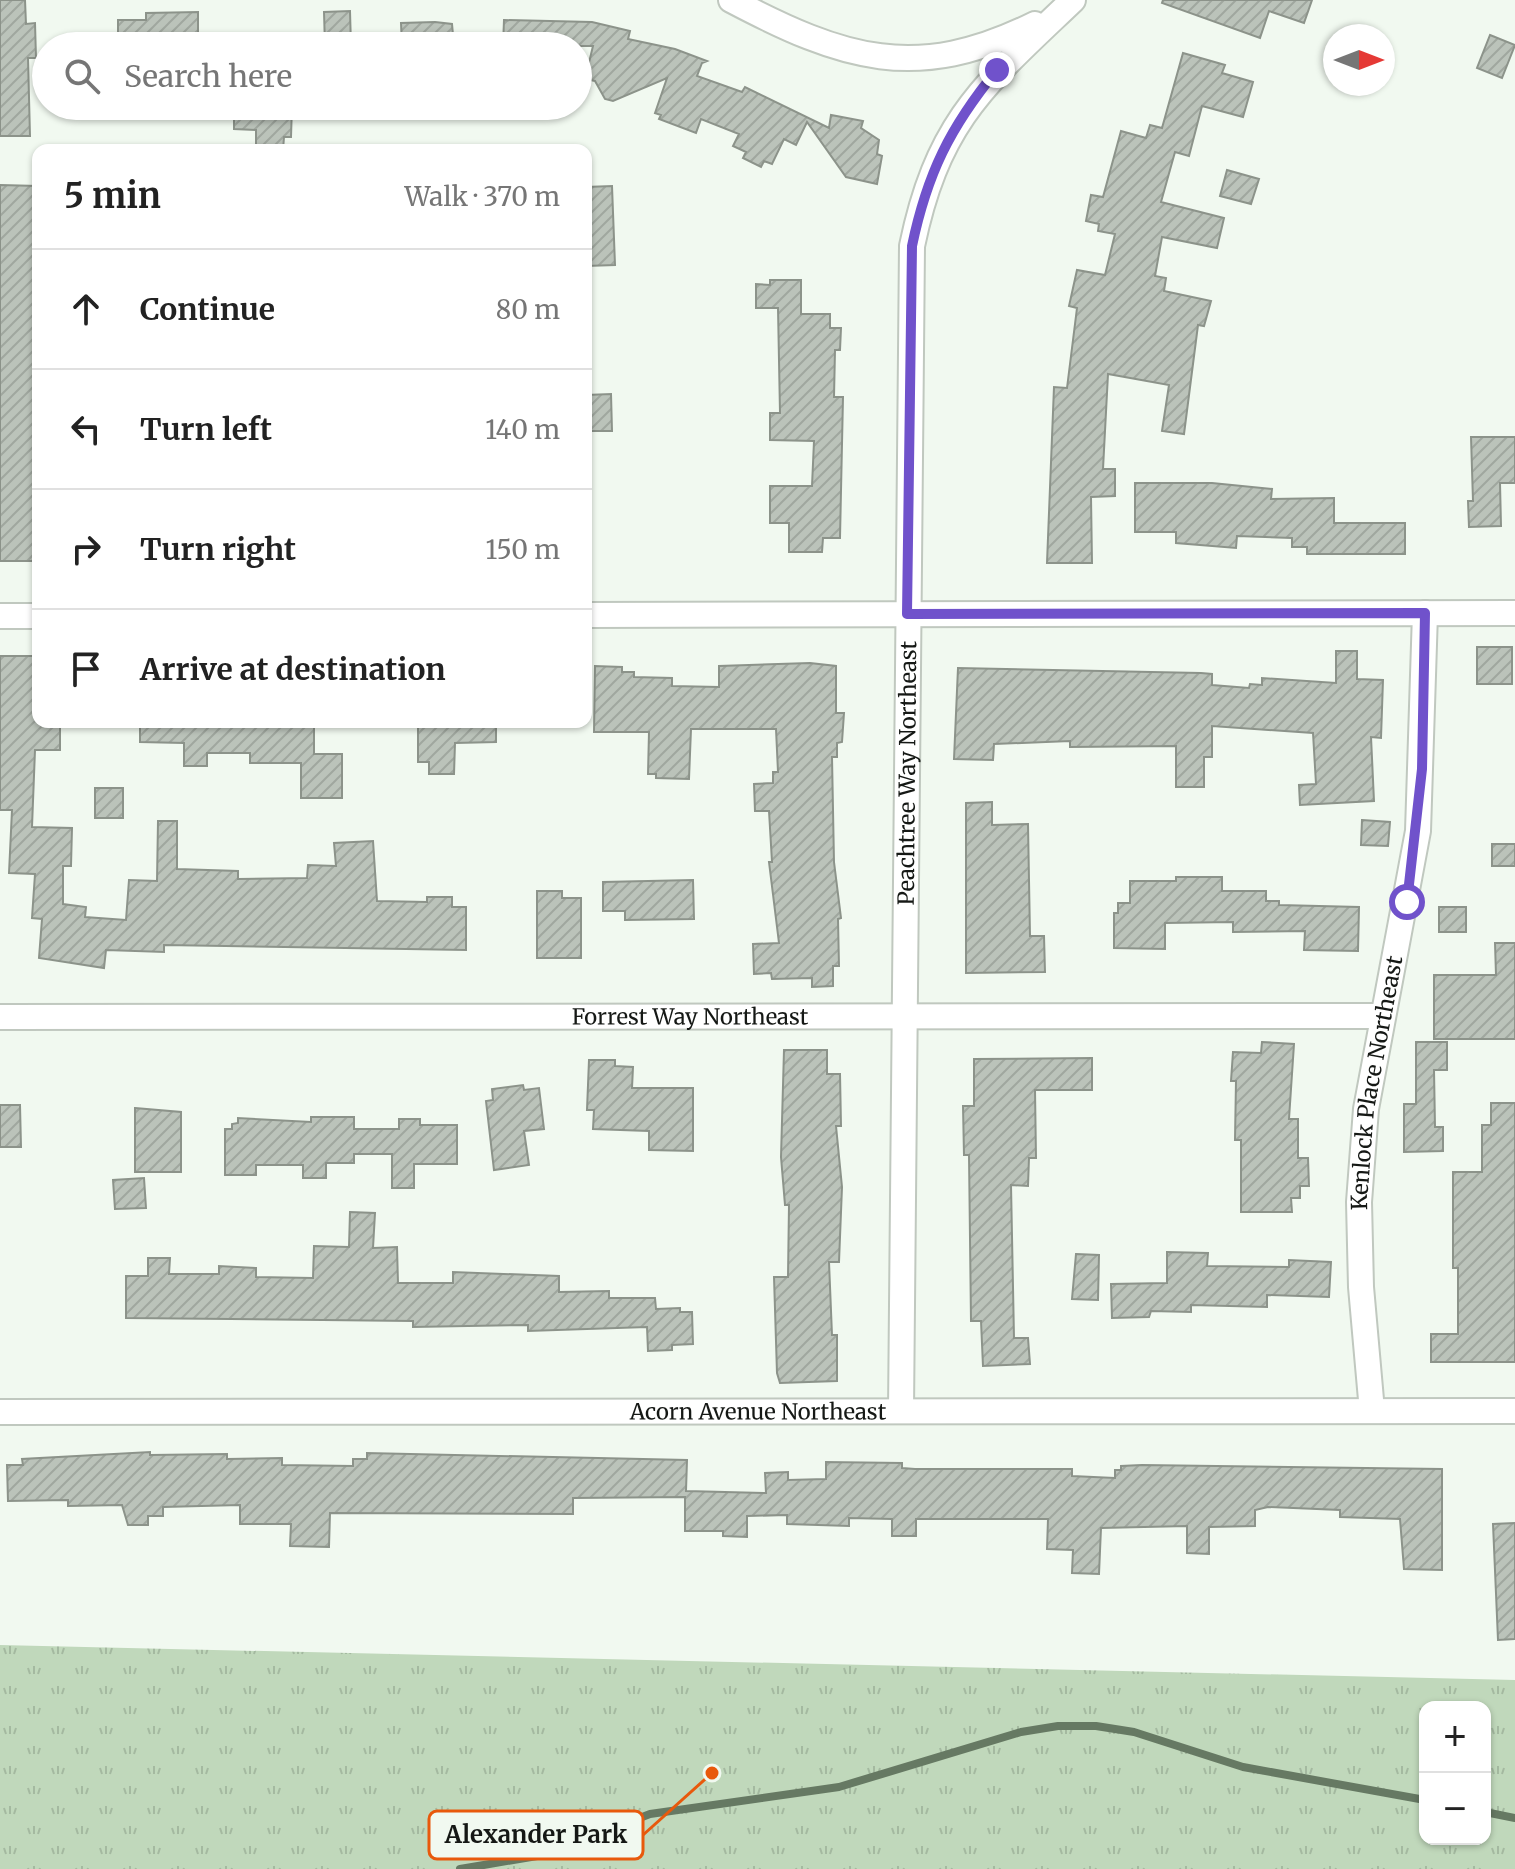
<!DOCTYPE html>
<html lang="en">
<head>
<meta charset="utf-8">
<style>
  :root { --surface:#fff; --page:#f6f6f6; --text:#222; --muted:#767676; --line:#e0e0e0 }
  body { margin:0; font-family:Merriweather,serif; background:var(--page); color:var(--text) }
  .controls { position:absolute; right:24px; bottom:24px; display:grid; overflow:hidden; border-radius:16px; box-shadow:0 2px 6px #0004 }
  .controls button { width:72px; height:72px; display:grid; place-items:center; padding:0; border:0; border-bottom:2px solid var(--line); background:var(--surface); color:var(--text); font:40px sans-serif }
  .compass { position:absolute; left:1323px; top:24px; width:72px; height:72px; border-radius:50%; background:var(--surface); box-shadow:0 2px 6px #0004; rotate:90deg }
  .stop { position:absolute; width:24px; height:24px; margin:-18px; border:6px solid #7052cb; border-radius:50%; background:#fff }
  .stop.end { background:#7052cb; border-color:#fff; box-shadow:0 2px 8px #0008 }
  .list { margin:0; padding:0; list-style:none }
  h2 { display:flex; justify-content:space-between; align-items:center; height:104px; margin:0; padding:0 32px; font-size:34px }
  h2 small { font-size:26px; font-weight:400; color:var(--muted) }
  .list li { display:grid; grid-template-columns:52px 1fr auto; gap:24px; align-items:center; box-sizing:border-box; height:120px; padding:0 32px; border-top:2px solid var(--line) }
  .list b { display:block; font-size:30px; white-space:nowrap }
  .list em { font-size:26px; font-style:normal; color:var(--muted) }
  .icon { flex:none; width:44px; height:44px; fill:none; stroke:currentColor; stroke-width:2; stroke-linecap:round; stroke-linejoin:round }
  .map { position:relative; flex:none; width:1515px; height:1869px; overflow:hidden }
  .search { position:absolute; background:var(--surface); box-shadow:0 2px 6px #0004; left:32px; top:32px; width:560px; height:88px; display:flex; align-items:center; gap:20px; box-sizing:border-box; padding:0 28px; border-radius:44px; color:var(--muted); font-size:30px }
  .panel { position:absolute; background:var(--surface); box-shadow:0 2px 6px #0004; left:32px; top:144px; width:560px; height:584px; border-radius:16px }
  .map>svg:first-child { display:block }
  .grass { fill:url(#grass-tufts); fill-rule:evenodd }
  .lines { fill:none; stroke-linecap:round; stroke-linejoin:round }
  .stream { stroke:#667963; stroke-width:8 }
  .building { fill:url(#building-hatch); stroke:#8c938a; stroke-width:2 }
  .minor-casing { stroke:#c0c8bf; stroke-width:28 }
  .minor { stroke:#fff; stroke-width:24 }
  .route { stroke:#7052cb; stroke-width:10 }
  .labels { text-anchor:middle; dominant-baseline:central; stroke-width:7; stroke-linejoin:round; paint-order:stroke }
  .street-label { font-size:22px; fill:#151815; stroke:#f1f9f0 }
  .leader { fill:none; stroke:#e8590c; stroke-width:3 }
  .callout-dot { fill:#e8590c; stroke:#f1f9f0; stroke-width:3 }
  .callout { fill:#f1f9f0; stroke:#e8590c; stroke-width:3 }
  .callout-label { font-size:24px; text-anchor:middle; font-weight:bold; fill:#151815 }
</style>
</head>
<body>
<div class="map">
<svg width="1515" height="1869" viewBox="0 0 1515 1869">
  <defs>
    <pattern id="grass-tufts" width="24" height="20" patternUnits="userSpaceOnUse" patternTransform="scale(2)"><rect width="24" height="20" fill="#c0d8bb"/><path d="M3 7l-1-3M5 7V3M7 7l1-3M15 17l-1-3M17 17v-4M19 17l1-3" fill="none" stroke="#a4b9a0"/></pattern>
    <pattern id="building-hatch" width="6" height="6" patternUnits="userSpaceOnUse" patternTransform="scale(2)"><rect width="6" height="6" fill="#bbc3ba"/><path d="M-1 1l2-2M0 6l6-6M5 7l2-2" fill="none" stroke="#a0a79f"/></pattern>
  </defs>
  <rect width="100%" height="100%" fill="#f1f9f0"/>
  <!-- grass -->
  <path class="grass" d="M 0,1645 L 1515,1680 L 1515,1869 L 0,1869 ZM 1425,1707 L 1485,1707 L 1485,1839 L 1425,1839 Z"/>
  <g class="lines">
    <!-- stream -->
    <path class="stream" d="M 1485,1812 L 1515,1818
      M 460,1869 L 543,1855 L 650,1814 L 839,1787 L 1021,1732 L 1058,1726 L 1096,1726 L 1134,1732 L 1243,1767 L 1425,1800"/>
  </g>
  <!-- building -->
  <path class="building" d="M 0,0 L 25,0 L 26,24 L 35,23 L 36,58 L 28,58 L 30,136 L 0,136 Z
    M 1163,0 L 1312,0 L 1304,23 L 1269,11 L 1260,38 L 1162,3 Z
    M 350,11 L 351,46 L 325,46 L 324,12 Z
    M 198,12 L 198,46 L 118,46 L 118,20 L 146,20 L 146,13 Z
    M 504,20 L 592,22 L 630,31 L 628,39 L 675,49 L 707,61 L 702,63 L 697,76 L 742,92 L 745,87 L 829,128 L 831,115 L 863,121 L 861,128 L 879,140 L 877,154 L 882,156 L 877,184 L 846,177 L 807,122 L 796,145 L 784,139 L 772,164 L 764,161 L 761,167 L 743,158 L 746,152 L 733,146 L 739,134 L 701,119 L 696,133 L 659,119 L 661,115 L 655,113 L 667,78 L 613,101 L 605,99 L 595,81 L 585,79 L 593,46 L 503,46 Z
    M 435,22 L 452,24 L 454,46 L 402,46 L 401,23 Z
    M 1490,35 L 1515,45 L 1502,78 L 1477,68 Z
    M 1183,53 L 1225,65 L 1222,73 L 1253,82 L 1243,117 L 1202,106 L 1189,156 L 1175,152 L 1161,202 L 1224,218 L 1217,248 L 1162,237 L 1155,276 L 1166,278 L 1164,291 L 1211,301 L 1204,326 L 1198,325 L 1184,434 L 1162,431 L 1169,385 L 1108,374 L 1103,469 L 1115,469 L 1115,496 L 1091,497 L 1092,563 L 1047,563 L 1054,387 L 1067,388 L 1077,308 L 1069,306 L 1077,270 L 1105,275 L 1115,234 L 1098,231 L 1099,224 L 1086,221 L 1091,195 L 1103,197 L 1121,131 L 1146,138 L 1150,125 L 1162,128 Z
    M 234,106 L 292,106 L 291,137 L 284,137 L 283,150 L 256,150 L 256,130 L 234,129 Z
    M 1227,170 L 1259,179 L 1251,204 L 1220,196 Z
    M 0,185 L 38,186 L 36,561 L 0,561 Z
    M 612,186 L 615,265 L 586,266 L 586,187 Z
    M 770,280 L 801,280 L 801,314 L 830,314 L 830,328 L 841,328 L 840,350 L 835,350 L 834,397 L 843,397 L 840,538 L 823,538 L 822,552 L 789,552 L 789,523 L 770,523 L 770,486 L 812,486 L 814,441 L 770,440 L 770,413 L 780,413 L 778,308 L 756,308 L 756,284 L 770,285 Z
    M 611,394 L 612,431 L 586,431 L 586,395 Z
    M 1471,437 L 1515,437 L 1515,483 L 1500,483 L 1501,526 L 1469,527 L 1468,501 L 1473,501 Z
    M 1135,483 L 1212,483 L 1272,489 L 1271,499 L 1334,498 L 1334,523 L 1405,523 L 1405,554 L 1307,554 L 1307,547 L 1292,547 L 1292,538 L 1237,536 L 1236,548 L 1176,543 L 1176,532 L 1135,532 Z
    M 1477,647 L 1512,647 L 1512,684 L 1477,684 Z
    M 1336,651 L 1357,651 L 1357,679 L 1383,680 L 1381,738 L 1371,737 L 1374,801 L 1300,805 L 1299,785 L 1316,784 L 1313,733 L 1212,726 L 1212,757 L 1204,757 L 1204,787 L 1176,787 L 1176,746 L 1070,747 L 1070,741 L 994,744 L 993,760 L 954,759 L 958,668 L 1201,673 L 1212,674 L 1212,685 L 1249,688 L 1250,684 L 1262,685 L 1262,678 L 1336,683 Z
    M 0,656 L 38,656 L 38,722 L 60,726 L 60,750 L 35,750 L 32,827 L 72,828 L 71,866 L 63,866 L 63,904 L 86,907 L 85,917 L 126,920 L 129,880 L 157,881 L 158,821 L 177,821 L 177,869 L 238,871 L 238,879 L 307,878 L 308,865 L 336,866 L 334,843 L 373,841 L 377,901 L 427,902 L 427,897 L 452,897 L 452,907 L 466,907 L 466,950 L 164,945 L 164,952 L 106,950 L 104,968 L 39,958 L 42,919 L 32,918 L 35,874 L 9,873 L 12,810 L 0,810 Z
    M 810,663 L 836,666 L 836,713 L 844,713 L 842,742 L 837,743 L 837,757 L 832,757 L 834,862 L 841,918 L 838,919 L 839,966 L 833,966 L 833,986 L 812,987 L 812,978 L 772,979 L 771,973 L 754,974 L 753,944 L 779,943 L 769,862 L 772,862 L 769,811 L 755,811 L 754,784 L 773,783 L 773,772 L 778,772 L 776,729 L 691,729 L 689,779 L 656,778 L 656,774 L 648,774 L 649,732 L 594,732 L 595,666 L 622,667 L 622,672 L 634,672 L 634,677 L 672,678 L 672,686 L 719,687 L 719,666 Z
    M 140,722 L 314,722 L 314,754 L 342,754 L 342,798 L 301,798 L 301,763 L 250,763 L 250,753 L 207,753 L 207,766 L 184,766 L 184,743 L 140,742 Z
    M 418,722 L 496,722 L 496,742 L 455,743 L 454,774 L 429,774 L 429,762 L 418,762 Z
    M 95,788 L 123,788 L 123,818 L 95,818 Z
    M 992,802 L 992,825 L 1028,824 L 1030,936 L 1044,936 L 1045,972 L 966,973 L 966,803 Z
    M 1362,820 L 1390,822 L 1388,846 L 1361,845 Z
    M 1492,844 L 1515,844 L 1515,866 L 1492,866 Z
    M 1176,877 L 1222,877 L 1222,891 L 1266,891 L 1266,901 L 1279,901 L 1279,905 L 1359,907 L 1358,951 L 1304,950 L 1305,931 L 1233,932 L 1233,922 L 1165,923 L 1165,949 L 1114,948 L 1114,913 L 1118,913 L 1118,903 L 1130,903 L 1130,881 L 1176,881 Z
    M 693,880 L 694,919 L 625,920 L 625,911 L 603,911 L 603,882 Z
    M 537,891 L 562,891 L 562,898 L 581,898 L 581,958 L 537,958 Z
    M 1439,907 L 1466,907 L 1466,932 L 1439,932 Z
    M 1495,943 L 1515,943 L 1515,1039 L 1434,1039 L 1434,975 L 1496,975 Z
    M 1262,1042 L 1294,1044 L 1289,1119 L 1298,1119 L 1298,1158 L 1308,1158 L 1309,1186 L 1300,1186 L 1300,1198 L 1291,1198 L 1292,1212 L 1241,1212 L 1241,1140 L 1235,1140 L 1236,1081 L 1231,1081 L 1233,1052 L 1261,1053 Z
    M 1416,1042 L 1447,1042 L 1447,1070 L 1434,1070 L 1435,1127 L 1443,1127 L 1443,1151 L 1404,1152 L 1404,1104 L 1416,1104 Z
    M 784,1050 L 827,1050 L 827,1074 L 840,1074 L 841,1126 L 836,1126 L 842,1187 L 839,1262 L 829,1262 L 832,1335 L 837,1335 L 837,1381 L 780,1383 L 777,1373 L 774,1277 L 788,1277 L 789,1205 L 785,1205 L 781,1157 Z
    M 1092,1058 L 1092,1090 L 1035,1090 L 1036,1158 L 1029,1158 L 1028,1186 L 1011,1185 L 1014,1338 L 1028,1338 L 1030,1364 L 983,1366 L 981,1321 L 971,1321 L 969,1155 L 964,1155 L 963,1106 L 974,1106 L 974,1059 Z
    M 589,1060 L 615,1060 L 615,1066 L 633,1067 L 632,1088 L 693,1088 L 693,1151 L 649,1150 L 649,1131 L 593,1129 L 594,1110 L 587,1110 Z
    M 523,1085 L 524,1090 L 539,1088 L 544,1129 L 524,1131 L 529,1165 L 494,1170 L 486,1101 L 493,1100 L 492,1089 Z
    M 1491,1103 L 1515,1103 L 1515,1362 L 1431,1362 L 1431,1334 L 1458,1334 L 1458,1268 L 1453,1268 L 1453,1172 L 1482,1172 L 1482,1125 L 1491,1125 Z
    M 0,1105 L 20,1105 L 21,1147 L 0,1147 Z
    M 135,1108 L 181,1112 L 181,1172 L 135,1172 Z
    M 311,1117 L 354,1117 L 354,1129 L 399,1129 L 399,1119 L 420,1119 L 420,1125 L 457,1125 L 457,1164 L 414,1164 L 414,1188 L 392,1188 L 392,1154 L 354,1154 L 354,1163 L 326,1163 L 326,1178 L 303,1178 L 303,1165 L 256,1165 L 256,1175 L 225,1175 L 225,1129 L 232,1129 L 232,1124 L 238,1123 L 238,1118 L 311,1122 Z
    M 144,1178 L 146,1208 L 115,1209 L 113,1180 Z
    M 350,1212 L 375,1213 L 373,1248 L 397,1247 L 398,1283 L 453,1283 L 453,1272 L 559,1276 L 559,1292 L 609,1291 L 609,1298 L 655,1298 L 656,1309 L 680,1308 L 680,1312 L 692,1312 L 693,1344 L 672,1345 L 672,1350 L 648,1351 L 647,1327 L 528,1331 L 528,1325 L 413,1327 L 413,1321 L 126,1318 L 126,1276 L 148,1276 L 148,1258 L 170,1258 L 169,1274 L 219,1274 L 219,1266 L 256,1268 L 256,1277 L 313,1278 L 314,1246 L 349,1247 Z
    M 1167,1252 L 1208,1253 L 1207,1266 L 1289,1267 L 1289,1260 L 1331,1262 L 1329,1297 L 1267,1295 L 1267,1307 L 1191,1305 L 1191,1312 L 1151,1311 L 1149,1317 L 1112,1318 L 1111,1284 L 1167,1283 Z
    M 1076,1254 L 1099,1255 L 1098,1300 L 1072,1299 Z
    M 150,1452 L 150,1455 L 227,1454 L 227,1459 L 282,1458 L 282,1465 L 353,1466 L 353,1459 L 367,1459 L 367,1453 L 687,1460 L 686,1491 L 766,1493 L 765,1473 L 788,1472 L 788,1480 L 826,1479 L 826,1462 L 902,1463 L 902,1468 L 915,1469 L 1072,1469 L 1072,1476 L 1115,1478 L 1115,1470 L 1121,1470 L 1121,1466 L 1142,1465 L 1442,1469 L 1442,1570 L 1404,1569 L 1400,1519 L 1340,1517 L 1340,1510 L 1268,1507 L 1255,1510 L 1255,1526 L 1209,1527 L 1209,1554 L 1187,1553 L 1187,1526 L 1101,1528 L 1099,1574 L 1072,1573 L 1073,1550 L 1047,1549 L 1048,1519 L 916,1519 L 916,1536 L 892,1536 L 892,1519 L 849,1518 L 849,1526 L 787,1524 L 787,1515 L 747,1516 L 747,1537 L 723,1536 L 723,1531 L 685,1531 L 685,1497 L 573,1498 L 573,1514 L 330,1513 L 329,1547 L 290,1546 L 291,1524 L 240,1524 L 240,1505 L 163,1507 L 163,1516 L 148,1516 L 148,1525 L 128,1525 L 122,1505 L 68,1506 L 68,1500 L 8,1501 L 7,1465 L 23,1465 L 22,1459 Z
    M 1515,1523 L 1515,1639 L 1498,1640 L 1493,1524 Z"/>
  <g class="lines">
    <defs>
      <g id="minor">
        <path d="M 731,0 C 843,59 916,83 1035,24"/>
        <path d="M 586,615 L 1515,613"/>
        <path d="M 0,616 L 38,616"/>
        <path id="s1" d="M 0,1017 L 1381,1016"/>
        <path id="s2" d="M 901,1411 L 912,246 C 938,120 985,84 1073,0"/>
        <path id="s3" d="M 1372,1411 L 1361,1287 L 1359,1202 L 1366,1109 L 1418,831 L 1425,613"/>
        <path id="s4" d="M 0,1412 L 1515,1411"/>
      </g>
    </defs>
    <!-- minor casing -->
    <use href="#minor" class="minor-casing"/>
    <!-- minor -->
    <use href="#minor" class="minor"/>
  </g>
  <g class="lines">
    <!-- route -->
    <path class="route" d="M 997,70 C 950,127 927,174 912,246 L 907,614 L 1425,613 L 1422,769 L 1407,902"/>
  </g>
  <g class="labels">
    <!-- street labels -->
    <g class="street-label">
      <text stroke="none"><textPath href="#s2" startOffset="638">Peachtree Way Northeast</textPath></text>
      <text stroke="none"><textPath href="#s1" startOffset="690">Forrest Way Northeast</textPath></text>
      <text stroke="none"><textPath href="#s3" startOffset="330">Kenlock Place Northeast</textPath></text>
      <text stroke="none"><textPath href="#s4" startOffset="758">Acorn Avenue Northeast</textPath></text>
    </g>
  </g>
  <!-- callouts -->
  <path class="leader" d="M712 1773L643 1835"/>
  <circle class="callout-dot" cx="712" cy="1773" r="8"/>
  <rect class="callout" x="429" y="1811" width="214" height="48" rx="8"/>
  <g class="callout-label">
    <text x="536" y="1843">Alexander Park</text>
  </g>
</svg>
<div class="controls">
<button>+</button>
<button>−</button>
</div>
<svg class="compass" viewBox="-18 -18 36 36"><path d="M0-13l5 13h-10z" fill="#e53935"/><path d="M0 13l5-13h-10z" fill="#767676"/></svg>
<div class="stop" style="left:1407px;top:902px"></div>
<div class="stop end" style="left:997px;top:70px"></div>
<div class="search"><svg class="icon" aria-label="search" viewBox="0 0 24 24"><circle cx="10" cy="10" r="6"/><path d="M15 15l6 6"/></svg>Search here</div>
<section class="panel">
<h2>5 min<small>Walk · 370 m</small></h2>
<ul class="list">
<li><svg class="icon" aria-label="ahead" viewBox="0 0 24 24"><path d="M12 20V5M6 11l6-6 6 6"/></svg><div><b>Continue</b></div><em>80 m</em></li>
<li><svg class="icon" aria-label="left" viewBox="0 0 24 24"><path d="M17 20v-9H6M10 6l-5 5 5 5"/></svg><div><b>Turn left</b></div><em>140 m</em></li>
<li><svg class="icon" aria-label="right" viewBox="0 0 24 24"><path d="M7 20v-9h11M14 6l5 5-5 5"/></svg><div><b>Turn right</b></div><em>150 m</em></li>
<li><svg class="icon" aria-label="arrive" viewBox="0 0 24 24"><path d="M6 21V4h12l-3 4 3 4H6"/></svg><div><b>Arrive at destination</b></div></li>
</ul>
</section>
</div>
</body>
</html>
